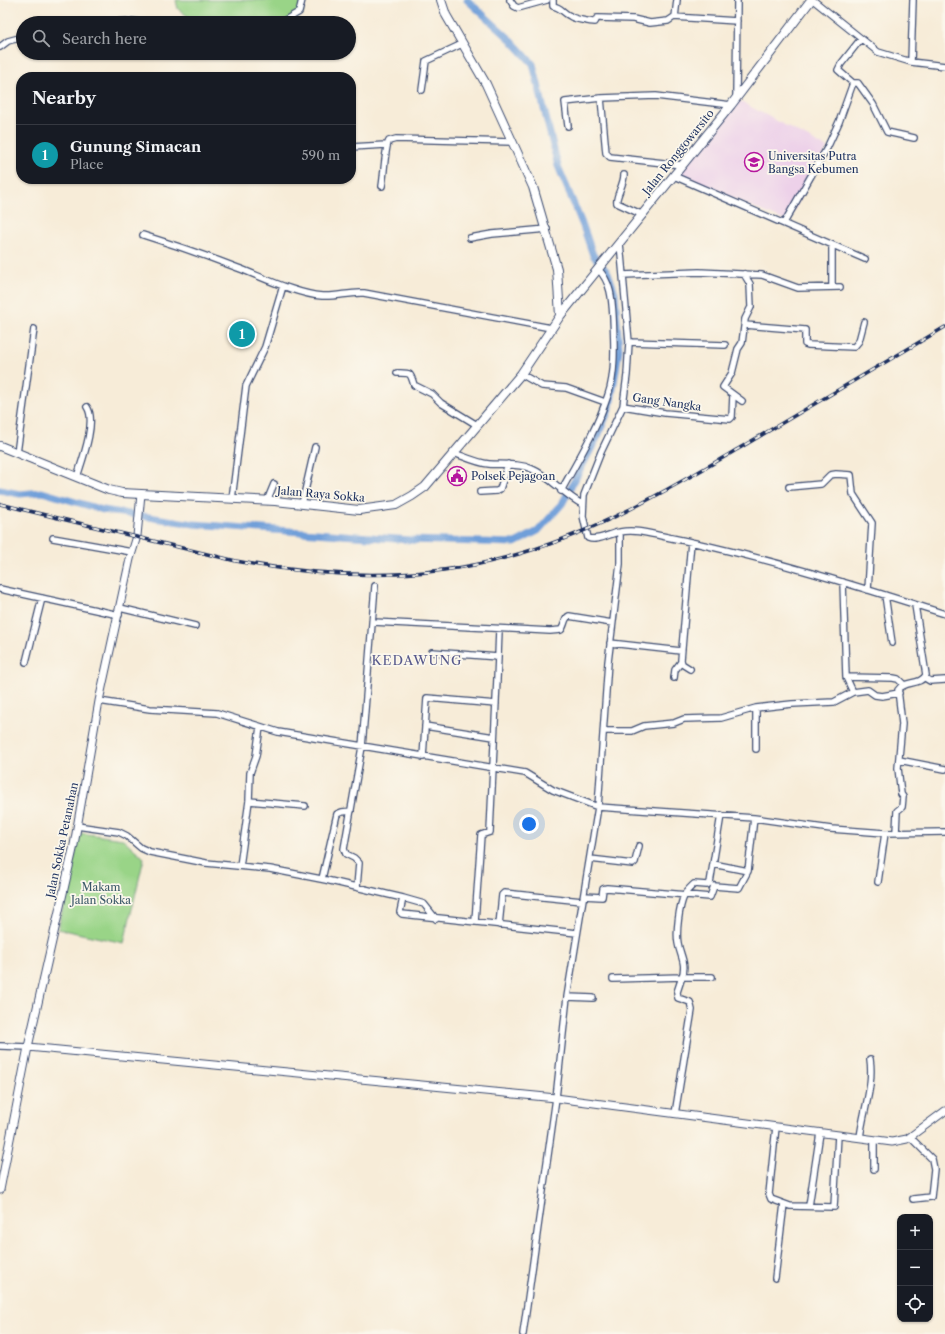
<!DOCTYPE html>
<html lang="en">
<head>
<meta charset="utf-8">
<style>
  :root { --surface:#171b24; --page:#242831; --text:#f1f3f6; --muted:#9ea1a6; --line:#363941; --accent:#d690ce }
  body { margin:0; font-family:"Libre Caslon Text",serif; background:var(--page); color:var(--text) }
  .controls { position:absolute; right:12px; bottom:12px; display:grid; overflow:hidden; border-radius:8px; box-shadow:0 1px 3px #0004 }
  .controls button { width:36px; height:36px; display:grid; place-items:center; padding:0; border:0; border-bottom:1px solid var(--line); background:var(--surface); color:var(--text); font:20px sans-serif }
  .you { position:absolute; left:529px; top:824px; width:14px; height:14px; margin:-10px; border:3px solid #fff; border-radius:50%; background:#1a73e8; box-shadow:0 0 0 6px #1a73e833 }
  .badge { display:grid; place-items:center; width:26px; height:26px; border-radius:50%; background:var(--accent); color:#fff; font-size:13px; font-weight:700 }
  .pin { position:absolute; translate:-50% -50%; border:2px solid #fff; box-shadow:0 1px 4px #0006 }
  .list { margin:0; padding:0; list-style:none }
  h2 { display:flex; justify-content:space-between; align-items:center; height:52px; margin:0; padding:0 16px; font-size:17px }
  h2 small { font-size:13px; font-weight:400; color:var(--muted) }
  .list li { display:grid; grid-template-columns:26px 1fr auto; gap:12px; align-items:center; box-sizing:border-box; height:60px; padding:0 16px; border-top:1px solid var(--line) }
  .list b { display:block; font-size:15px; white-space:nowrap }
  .list p { margin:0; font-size:13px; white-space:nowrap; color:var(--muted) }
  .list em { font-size:13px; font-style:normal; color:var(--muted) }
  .icon { flex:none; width:22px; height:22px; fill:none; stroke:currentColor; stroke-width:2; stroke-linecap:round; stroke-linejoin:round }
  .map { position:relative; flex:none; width:945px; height:1334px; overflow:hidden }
  .search { position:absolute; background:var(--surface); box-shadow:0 1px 3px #0004; left:16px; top:16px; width:340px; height:44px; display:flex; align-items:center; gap:10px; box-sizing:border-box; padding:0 14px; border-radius:22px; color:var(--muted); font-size:15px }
  .panel { position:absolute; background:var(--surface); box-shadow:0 1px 3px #0004; left:16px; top:72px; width:340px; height:112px; border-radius:16px }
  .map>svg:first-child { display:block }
  .built { fill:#edd1e9 }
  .green { fill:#99d487; stroke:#5a8272 }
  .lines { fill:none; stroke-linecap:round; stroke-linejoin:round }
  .canal { stroke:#709fd9; stroke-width:7 }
  .minor-casing { stroke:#3c4b70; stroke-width:8 }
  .tertiary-casing { stroke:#3c4b70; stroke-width:9 }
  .secondary-casing { stroke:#3c4b70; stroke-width:10 }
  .minor { stroke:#fff; stroke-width:5.5 }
  .tertiary { stroke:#fff; stroke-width:7 }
  .secondary { stroke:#fff; stroke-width:8 }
  .rail-casing { stroke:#1b2f5e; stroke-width:3.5 }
  .rail { stroke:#fbf7ec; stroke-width:2; stroke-dasharray:6; stroke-linecap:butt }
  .labels { text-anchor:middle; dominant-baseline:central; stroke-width:3.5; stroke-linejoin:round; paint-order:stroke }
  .street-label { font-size:11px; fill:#1b2f5e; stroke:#fbf7ec }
  .poi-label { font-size:11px; fill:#1b2f5e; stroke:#fbf7ec; text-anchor:start }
  .park-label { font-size:11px; fill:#3a5868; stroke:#fbf7ec }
  .quarter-label { font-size:13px; letter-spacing:1px; fill:#585a8c; stroke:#fbf7ec }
</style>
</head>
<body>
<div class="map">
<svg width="945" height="1334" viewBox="0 0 945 1334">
  <rect width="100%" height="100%" fill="#fbf7ec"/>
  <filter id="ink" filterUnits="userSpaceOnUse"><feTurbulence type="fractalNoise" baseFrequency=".025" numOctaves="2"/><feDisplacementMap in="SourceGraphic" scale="8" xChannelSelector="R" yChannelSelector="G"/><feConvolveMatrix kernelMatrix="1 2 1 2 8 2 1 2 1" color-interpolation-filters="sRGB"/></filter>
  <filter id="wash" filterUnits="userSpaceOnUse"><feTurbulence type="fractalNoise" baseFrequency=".012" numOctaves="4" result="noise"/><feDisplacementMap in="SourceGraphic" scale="16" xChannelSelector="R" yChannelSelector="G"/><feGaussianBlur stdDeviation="0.9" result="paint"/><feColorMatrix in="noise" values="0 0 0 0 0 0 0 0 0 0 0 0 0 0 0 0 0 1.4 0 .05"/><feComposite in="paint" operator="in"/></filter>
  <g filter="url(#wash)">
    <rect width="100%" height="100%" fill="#f7ecd8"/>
    <!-- built -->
    <path class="built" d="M 736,99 L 827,148 L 788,222 L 678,175 Z"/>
    <!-- green -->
    <path class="green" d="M 176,0 L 304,0 L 303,14 L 285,23 L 197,23 L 178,9 Z
      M 80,833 L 123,839 L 144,858 L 124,943 L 58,929 Z"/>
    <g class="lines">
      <!-- canal -->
      <path class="canal" d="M 0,490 L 20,494 L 42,492 L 103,510 L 194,524 L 410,540 L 515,543 L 538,531 L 562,504 L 599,434 L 610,407 L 619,350 L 615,293 L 608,273 L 593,255 L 583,226 L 558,166 L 533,64 L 509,38 L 467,0"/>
    </g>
  </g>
  <g filter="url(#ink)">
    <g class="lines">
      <defs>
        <path id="minor" d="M 510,0 L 514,6 L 518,8 L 547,0
          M 553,0 L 553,6 C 561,7 563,13 570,16 C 573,19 591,22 595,22 L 597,18 L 599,18 L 633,19 L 650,23 L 668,21 L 674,17 L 737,21
          M 813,0 L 878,52 L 911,62 L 945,66
          M 675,17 L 677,0
          M 100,23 L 131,21 L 146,23
          M 280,23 L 299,12 L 302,0
          M 0,47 L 8,41 L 23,37
          M 911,62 L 913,0
          M 853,83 L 838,70 L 841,64 L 860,40
          M 422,90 L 426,61 L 462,44
          M 736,98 L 737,0
          M 568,126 L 565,102 L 601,98
          M 351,147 L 386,145
          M 682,165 L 610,157 L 606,153 L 601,98 L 656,96 L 731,105
          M 624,175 C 624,185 615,197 617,203 L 643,215
          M 674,176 L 865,259
          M 382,186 C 384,176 385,146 389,141 L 396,139 L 512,142
          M 784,223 L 827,148 L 839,122 L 853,83 L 858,83 L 873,104 L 887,132 L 914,138
          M 143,235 C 175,245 207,256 238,268 C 262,277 296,294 322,296 C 336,297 350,292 364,293 L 551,328
          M 470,238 L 492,234 L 547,229
          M 620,243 L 629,342 L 627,375 L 623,406 L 601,452 L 584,495 L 583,516 L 588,538 C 598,542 610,533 620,532 C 634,529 648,533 662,536 C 758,555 851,584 945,614
          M 623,275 L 699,272 L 762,275 L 798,288 L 840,287
          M 832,287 L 832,245
          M 745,325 L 805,330 L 805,344 L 808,345 L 854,347 L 859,341 L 864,322
          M 629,342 L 725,345
          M 397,373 C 411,373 410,372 414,385 L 432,394 L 441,403 L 477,425
          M 521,374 L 542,386 L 566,388 L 605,402
          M 742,401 L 723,387 L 732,373 L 738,349 L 742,343 L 745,319 L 751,307 L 750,284 L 744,274
          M 623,406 L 665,413 L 730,419 L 732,417 L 733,395
          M 17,453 L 34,329
          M 454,453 C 465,457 478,463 489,464 C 503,465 519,463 532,469 C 551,477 564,495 582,504
          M 77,477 C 82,461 97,421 87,407
          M 789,487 L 821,484 L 830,475 L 836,474 L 851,475 L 853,494 L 872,523 L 868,590
          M 561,491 C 578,460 597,429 608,395 C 616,373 614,340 613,317 C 612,299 611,282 598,269
          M 480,492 L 497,491 L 500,489 L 508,464
          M 232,499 L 246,386 L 265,347 L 283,286
          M 267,501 L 274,484
          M 302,504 L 315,447
          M 53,538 L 132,552
          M 843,582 L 846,677 L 853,692 L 868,690 L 875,695 L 882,696 L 899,693
          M 0,589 L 119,615
          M 885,595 L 892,643
          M 120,608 L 195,626
          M 373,622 L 550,631 L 561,630 C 565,626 564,618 569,616 L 612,623
          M 610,643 L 681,651
          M 432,652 L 498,657 L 499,629
          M 26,662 L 42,598
          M 690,669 L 682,664 L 681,660 L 691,542
          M 846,677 L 893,678 L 898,679 L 904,685
          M 674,678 L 675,670 L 681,662
          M 925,678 L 930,681 L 945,680
          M 99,701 L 150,709 L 217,713 L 278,732 L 525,773 L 553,790 L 598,807 L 754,818 L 831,829 L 885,833 L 945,832
          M 425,726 L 494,737
          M 604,731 L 632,731 L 644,726 L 674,723 L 684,719 L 721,718 L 756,708
          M 756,749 L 756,708 L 792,704 L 834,702 L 853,692
          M 423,757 L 427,698 L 496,704
          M 899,760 L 945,769
          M 249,801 L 305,806
          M 77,826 L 119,832 L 127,836 L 141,848 L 150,852 L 206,863 L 270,869 L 326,880 L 403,898 L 424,904 L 436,919
          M 896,833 L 897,811 L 902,807 L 903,797 L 901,794 L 898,768 L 902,724 L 898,690 C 904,680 920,686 926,675 L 915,605
          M 590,859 L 633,864 L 635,862 L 639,846
          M 713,864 L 748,871 L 754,818
          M 240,866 L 249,801 L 250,773 L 256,756 L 260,727
          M 322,879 L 337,814 L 342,812 L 351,811
          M 878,882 L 885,833
          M 357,887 L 359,863 L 354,858 L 346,854 L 344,849 L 362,747 L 375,586
          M 584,896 L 602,897 L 603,889 L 607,888 L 710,897 L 714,886 L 739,888 L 748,871
          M 403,898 L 400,912 L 402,914 L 577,933
          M 475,922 L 481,835 L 490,832 L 498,657
          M 499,925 L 502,895 L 504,893 L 582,901
          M 613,979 L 682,977 C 687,963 680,956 678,943 C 676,932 679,907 684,896 C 686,891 691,887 694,884 L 707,885 L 710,883 L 721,815
          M 567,997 L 593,998
          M 0,1046 L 28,1047
          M 675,1114 L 692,1010 L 690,1002 L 678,998 L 677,992 L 682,977 L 712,977
          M 776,1127 L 769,1194 L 771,1199 L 790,1206 L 834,1207 L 838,1135
          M 910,1137 L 932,1159 L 934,1169 L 931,1197 L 913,1199
          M 860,1138 C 863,1111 874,1086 870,1059
          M 874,1169 L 874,1140
          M 809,1206 L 820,1133
          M 775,1278 L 784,1204
          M 523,1334 L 556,1098 L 567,997 L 598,807 L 608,662 L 620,564 L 620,532"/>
        <path id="tertiary" d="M 28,1047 L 556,1098 L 892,1142 L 907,1139 L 945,1111
          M 0,1190 L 28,1047 L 74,845 L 99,701 L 130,559 L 137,536 L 141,494"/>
        <path id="secondary" d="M 441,0 L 446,15 L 486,84 L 533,187 L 557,269 L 560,316
          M 0,446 L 109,490 L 122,493 L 275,501 L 359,510 L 396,505 L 412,496 L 425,487 L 521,374 L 560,316 L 731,105 L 811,0"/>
      </defs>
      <!-- minor casing -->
      <use href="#minor" class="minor-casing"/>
      <!-- tertiary casing -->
      <use href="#tertiary" class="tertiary-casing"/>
      <!-- secondary casing -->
      <use href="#secondary" class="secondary-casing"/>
      <!-- minor -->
      <use href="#minor" class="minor"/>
      <!-- tertiary -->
      <use href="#tertiary" class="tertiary"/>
      <!-- secondary -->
      <use href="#secondary" class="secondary"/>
      <defs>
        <path id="rail" d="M 0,504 L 236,561 C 326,578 418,582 508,557 C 594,534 662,493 738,449 C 807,408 876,368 945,327"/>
      </defs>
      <!-- rail casing -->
      <use href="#rail" class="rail-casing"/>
      <!-- rail -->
      <use href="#rail" class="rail"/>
    </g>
  </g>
  <!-- icons -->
  <defs>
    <symbol id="university-ring" viewBox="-11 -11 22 22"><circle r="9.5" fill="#fbf7ec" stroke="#b5179e" stroke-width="1.5"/><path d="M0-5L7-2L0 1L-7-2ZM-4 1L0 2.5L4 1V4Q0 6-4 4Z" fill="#b5179e"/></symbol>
    <symbol id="civic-ring" viewBox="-11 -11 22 22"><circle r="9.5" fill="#fbf7ec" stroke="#b5179e" stroke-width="1.5"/><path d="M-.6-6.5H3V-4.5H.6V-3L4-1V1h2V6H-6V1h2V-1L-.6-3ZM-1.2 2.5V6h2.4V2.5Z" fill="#b5179e"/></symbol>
  </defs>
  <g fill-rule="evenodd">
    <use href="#university-ring" x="743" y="151" width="22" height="22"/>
    <use href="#civic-ring" x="446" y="465" width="22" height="22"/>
  </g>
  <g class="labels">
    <!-- street labels -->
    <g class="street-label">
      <text transform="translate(678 152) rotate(-51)">Jalan Ronggowarsito</text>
      <text transform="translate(667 402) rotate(8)">Gang Nangka</text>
      <text transform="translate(321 494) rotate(5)">Jalan Raya Sokka</text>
      <text transform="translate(62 840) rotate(-78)">Jalan Sokka Petanahan</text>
    </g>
    <!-- poi labels -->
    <g class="poi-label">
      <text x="768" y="156">Universitas Putra<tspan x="768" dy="13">Bangsa Kebumen</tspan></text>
      <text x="471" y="476">Polsek Pejagoan</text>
    </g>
    <!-- park labels -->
    <g class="park-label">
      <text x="101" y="887">Makam<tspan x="101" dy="13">Jalan Sokka</tspan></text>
    </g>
    <!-- quarter labels -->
    <g class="quarter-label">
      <text x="417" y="660">KEDAWUNG</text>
    </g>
  </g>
</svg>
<div class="controls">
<button>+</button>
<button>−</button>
<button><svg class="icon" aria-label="locate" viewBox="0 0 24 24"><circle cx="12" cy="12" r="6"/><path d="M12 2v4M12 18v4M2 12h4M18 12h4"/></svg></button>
</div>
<div class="you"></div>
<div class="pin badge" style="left:242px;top:334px;background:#0f9aa8">1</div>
<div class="search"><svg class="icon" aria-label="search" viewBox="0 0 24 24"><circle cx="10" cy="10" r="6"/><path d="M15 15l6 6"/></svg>Search here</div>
<section class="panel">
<h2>Nearby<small></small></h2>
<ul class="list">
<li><span class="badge" style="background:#0f9aa8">1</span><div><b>Gunung Simacan</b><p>Place</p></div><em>590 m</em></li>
</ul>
</section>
</div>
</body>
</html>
